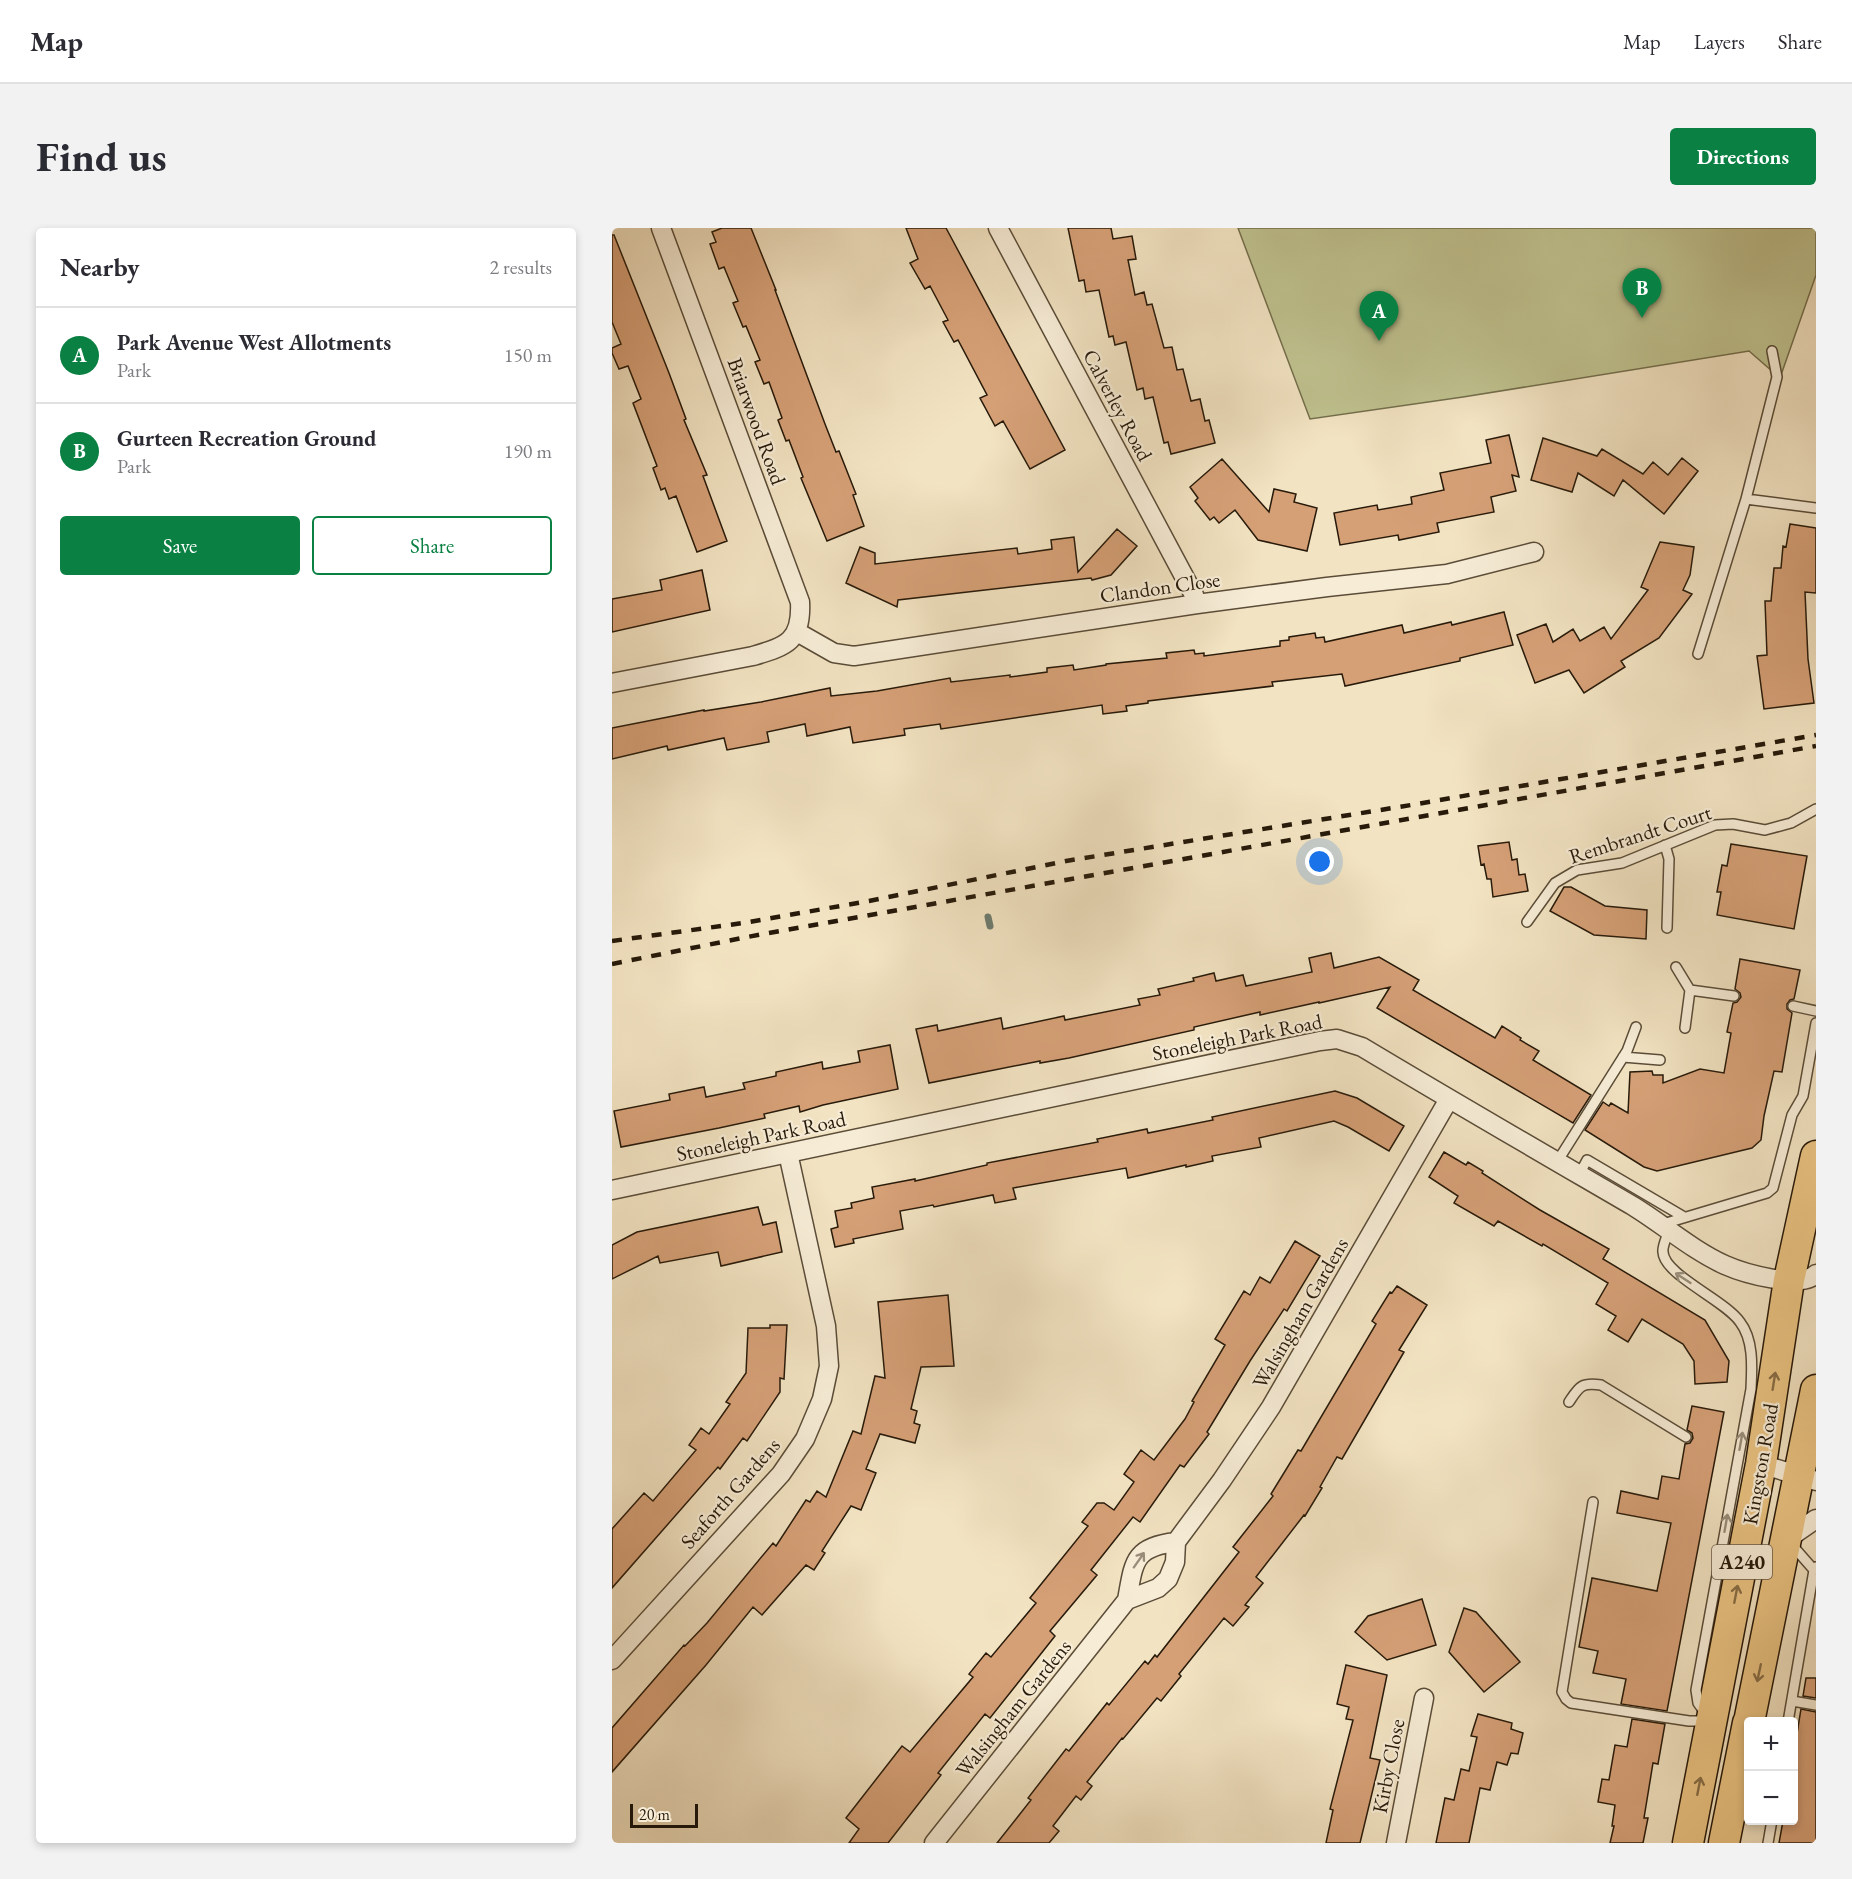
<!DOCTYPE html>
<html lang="en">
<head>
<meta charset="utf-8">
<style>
  :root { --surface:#fff; --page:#f2f2f3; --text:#2b2b33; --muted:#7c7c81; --line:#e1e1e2; --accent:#0b8043 }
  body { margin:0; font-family:"EB Garamond",serif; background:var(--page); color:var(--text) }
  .controls { position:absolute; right:18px; bottom:18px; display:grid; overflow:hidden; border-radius:6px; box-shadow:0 3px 9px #0003 }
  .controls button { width:54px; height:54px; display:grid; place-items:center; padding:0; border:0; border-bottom:2px solid var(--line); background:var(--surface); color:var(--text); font:30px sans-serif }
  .scale { position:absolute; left:18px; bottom:15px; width:68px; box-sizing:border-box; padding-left:6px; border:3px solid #271a0a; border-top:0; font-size:16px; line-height:21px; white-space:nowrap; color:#271a0a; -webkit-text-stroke:4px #f7edd7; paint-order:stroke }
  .you { position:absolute; left:708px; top:634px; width:21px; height:21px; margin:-15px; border:4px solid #fff; border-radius:50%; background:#1a73e8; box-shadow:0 0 0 9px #1a73e833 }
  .badge { display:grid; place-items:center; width:39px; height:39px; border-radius:50%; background:var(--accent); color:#fff; font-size:20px; font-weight:700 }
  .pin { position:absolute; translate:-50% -50px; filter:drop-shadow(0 2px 3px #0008) }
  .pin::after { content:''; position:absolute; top:32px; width:21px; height:18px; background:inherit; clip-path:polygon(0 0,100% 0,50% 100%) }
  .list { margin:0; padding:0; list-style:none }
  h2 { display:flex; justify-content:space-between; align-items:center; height:78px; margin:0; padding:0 24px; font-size:26px }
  h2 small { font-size:20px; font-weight:400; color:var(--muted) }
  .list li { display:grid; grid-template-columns:39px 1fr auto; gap:18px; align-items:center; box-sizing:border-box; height:96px; padding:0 24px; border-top:2px solid var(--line) }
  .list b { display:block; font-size:22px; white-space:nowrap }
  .list p { margin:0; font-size:20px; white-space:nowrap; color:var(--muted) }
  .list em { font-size:20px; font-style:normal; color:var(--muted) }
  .actions { display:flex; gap:12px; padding:18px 24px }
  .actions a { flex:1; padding:14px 0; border:2px solid var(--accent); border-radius:6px; text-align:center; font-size:21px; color:var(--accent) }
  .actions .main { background:var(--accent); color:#fff }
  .map { position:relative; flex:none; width:1204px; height:1615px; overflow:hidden; border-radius:6px }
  header { display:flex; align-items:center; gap:36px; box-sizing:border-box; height:84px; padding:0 30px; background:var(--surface); border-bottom:2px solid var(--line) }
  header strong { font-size:28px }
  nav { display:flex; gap:33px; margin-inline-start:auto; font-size:21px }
  .intro { display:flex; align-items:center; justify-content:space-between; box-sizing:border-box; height:144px; padding:0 36px }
  h1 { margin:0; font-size:42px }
  .button { padding:15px 27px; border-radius:6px; background:var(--accent); color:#fff; font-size:21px; font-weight:700 }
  main { display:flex; gap:36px; padding:0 36px }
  aside { flex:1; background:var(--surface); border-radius:6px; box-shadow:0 3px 9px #0003 }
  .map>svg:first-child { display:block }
  .green { fill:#bfc28f; stroke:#736e4c; stroke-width:1.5 }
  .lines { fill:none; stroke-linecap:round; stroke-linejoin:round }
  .stream { stroke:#6d7c6f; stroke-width:7 }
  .building { fill:#d6a077; stroke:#271a0a; stroke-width:1.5 }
  .service-casing { stroke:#5a4c38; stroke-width:12 }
  .minor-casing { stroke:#5a4c38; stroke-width:21 }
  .trunk-casing { stroke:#271a0a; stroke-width:33 }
  .service { stroke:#f7edd7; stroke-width:9 }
  .minor { stroke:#f7edd7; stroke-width:18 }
  .trunk { stroke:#e9c281; stroke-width:30 }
  .rail { stroke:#271a0a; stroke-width:4.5; stroke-dasharray:10 10; stroke-linecap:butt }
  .oneway { stroke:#998e7b }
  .oneway2 { stroke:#886e46 }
  .labels { text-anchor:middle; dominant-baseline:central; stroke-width:4.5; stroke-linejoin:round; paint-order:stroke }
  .shield { fill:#f7edd7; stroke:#655948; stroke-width:1.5 }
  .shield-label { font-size:20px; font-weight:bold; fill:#271a0a }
  .street-label { font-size:21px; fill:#271a0a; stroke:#f7edd7 }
</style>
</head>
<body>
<header>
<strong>Map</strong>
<nav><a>Map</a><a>Layers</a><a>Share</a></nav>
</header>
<div class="intro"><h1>Find us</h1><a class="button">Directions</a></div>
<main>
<aside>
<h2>Nearby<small>2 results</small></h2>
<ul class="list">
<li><span class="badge">A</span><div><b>Park Avenue West Allotments</b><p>Park</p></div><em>150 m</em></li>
<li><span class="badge">B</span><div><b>Gurteen Recreation Ground</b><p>Park</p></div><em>190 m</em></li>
</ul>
<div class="actions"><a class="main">Save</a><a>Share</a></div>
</aside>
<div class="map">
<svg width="1204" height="1615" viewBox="0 0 1204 1615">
  <rect width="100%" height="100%" fill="#f2e3c2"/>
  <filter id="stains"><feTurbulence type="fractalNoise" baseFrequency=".00333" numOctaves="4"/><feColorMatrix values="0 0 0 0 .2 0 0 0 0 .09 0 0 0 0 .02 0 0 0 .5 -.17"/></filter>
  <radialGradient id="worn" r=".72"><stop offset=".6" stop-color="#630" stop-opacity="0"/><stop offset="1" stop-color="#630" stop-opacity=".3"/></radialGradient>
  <!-- green -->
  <path class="green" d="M 626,0 L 1204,0 L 1204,47 L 1168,150 L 1137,123 L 851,169 L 698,191 Z"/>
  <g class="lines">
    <!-- stream -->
    <path class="stream" d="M 376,689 L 378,698"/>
  </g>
  <!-- building -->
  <path class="building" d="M 110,0 L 139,0 L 164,62 L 163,62 L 213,196 L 224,224 L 227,223 L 244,266 L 241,267 L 252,298 L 215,313 L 189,250 L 191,249 L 177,212 L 174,213 L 166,192 L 170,190 L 157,154 L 152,156 L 143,134 L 148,132 L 134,98 L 131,99 L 121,75 L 126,73 L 112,39 L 107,41 L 98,16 L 104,14 L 100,4 Z
    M 294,0 L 334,0 L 453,222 L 418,241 L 391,193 L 383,198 L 368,170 L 375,167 L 346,112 L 342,114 L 331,94 L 336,92 L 318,58 L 313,61 L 298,35 L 306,31 Z
    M 456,0 L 499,0 L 501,11 L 520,8 L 524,31 L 516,32 L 523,67 L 532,64 L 535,77 L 540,76 L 552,120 L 560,119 L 565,142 L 571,141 L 579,173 L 588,171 L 593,193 L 597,192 L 603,215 L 559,226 L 556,214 L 552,215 L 541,169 L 533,171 L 531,160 L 525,162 L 514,114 L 503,117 L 501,108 L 497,109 L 487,62 L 474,64 L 472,52 L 467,53 Z
    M 0,7 L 2,7 L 57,145 L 74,191 L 72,192 L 95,247 L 91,248 L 115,313 L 85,324 L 64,268 L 57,271 L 53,260 L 49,262 L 41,240 L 45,238 L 21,175 L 29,171 L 16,138 L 7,141 L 0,125 L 0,120 L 9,116 L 0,94 Z
    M 897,207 L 907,249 L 900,247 L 904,263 L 879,269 L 882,284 L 825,295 L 827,304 L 787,312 L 786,307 L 728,317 L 722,285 L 765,277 L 766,282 L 800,276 L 799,269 L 832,262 L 828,245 L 879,235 L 874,212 Z
    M 931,210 L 985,228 L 990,221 L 1031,246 L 1041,234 L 1056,247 L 1070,230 L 1086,243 L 1052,286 L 1011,252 L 1002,268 L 966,245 L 960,264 L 919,252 Z
    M 610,231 L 657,284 L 662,261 L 684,266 L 682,274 L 705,280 L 695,323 L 646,312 L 623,282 L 607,295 L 602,289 L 598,292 L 583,273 L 586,270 L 578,259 Z
    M 1178,296 L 1204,300 L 1204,365 L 1193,364 L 1196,431 L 1202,475 L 1152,481 L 1145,428 L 1155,427 L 1153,373 L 1159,373 L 1162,340 L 1169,340 L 1171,318 L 1174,319 Z
    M 505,301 L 525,318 L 499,347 L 480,352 L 479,350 L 286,372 L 285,379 L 234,355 L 248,319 L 263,325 L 263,336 L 405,320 L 406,326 L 440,321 L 439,312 L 462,309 L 466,344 Z
    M 1048,314 L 1082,319 L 1078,347 L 1071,362 L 1080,366 L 1047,410 L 1009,433 L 1013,439 L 972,465 L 957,442 L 923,455 L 905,407 L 934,396 L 941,414 L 961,401 L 968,413 L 992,399 L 999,411 L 1036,362 L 1029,359 Z
    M 90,342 L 98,382 L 0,404 L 0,371 L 50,362 L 48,352 Z
    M 892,384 L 901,417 L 848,430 L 848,433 L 733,458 L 730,446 L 660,454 L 661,458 L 536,473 L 536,475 L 514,478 L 515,483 L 491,486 L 490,477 L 329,501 L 328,496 L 292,501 L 293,507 L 241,515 L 238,499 L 195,508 L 193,496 L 155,504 L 157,514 L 115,522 L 112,510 L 56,522 L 55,518 L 0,531 L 0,500 L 92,482 L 92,483 L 149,474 L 218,460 L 219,468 L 265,463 L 338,450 L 339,454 L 398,447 L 398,449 L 435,444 L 435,440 L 461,437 L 462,442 L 494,437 L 494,436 L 555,430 L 554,425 L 582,422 L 583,426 L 592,425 L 592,428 L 668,418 L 668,413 L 677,412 L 677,409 L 703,405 L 704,410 L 712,409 L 713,414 L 790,397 L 792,405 L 839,394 L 840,397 Z
    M 897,614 L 900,632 L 905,631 L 907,647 L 913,646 L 916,663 L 881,669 L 879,651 L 875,651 L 872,636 L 869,637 L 866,618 Z
    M 1119,616 L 1195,628 L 1182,701 L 1105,687 L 1109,664 L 1105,664 L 1110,637 L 1115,638 Z
    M 952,659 L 959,659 L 993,678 L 1035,682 L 1034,711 L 982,707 L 938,683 Z
    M 719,725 L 722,740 L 767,729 L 807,752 L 801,762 L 883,810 L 890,798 L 909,810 L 908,812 L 927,823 L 921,832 L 979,867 L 961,895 L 765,780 L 778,759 L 707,775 L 707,774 L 648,787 L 648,784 L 582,799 L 582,802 L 457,830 L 428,835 L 428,833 L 317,855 L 304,801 L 325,797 L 326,803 L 389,790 L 391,801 L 452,788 L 453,792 L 528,777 L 526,771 L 548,767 L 546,761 L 582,753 L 581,750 L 602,745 L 604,753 L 631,747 L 634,758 L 700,744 L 697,730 Z
    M 1128,731 L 1188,742 L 1182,771 L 1178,772 L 1175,776 L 1175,781 L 1180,785 L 1170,844 L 1162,843 L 1152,888 L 1149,912 L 1140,920 L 1045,943 L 1032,939 L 973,902 L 991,874 L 997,878 L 999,875 L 1016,885 L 1018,844 L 1040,843 L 1041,847 L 1051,847 L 1051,855 L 1088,841 L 1112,845 L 1119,805 L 1115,804 L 1121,775 L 1125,774 L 1129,769 L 1128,765 L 1123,761 Z
    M 278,817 L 286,861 L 211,877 L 188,884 L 187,878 L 152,886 L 153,890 L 107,900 L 9,919 L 2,883 L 58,872 L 57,866 L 92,859 L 94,869 L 133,861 L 131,855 L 164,848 L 164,844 L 210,834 L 211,841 L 248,834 L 246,823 Z
    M 723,863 L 745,870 L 792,898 L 777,923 L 736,899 L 722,893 L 647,910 L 649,919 L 600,928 L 601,933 L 574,939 L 574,937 L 516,950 L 514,940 L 401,960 L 404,971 L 383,975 L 381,967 L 331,977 L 322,979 L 321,977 L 288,983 L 291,1001 L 241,1011 L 242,1015 L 223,1019 L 219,1001 L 226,999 L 223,983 L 240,980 L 239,975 L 262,970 L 260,959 L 303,951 L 303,953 L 375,937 L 375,935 L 486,914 L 485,911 L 535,901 L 536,905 L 601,892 L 600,889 Z
    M 832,924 L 854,937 L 856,934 L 871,943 L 870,945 L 928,982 L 997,1021 L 991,1031 L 1093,1092 L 1117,1133 L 1115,1154 L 1083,1156 L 1082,1133 L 1071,1116 L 1030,1091 L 1016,1114 L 996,1102 L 1004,1088 L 984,1076 L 996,1055 L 931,1016 L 930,1018 L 886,993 L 882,998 L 842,975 L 846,968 L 817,949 Z
    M 146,979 L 151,997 L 164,994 L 170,1024 L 109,1038 L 106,1024 L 48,1035 L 46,1028 L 0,1051 L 0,1017 L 25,1004 Z
    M 683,1013 L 708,1028 L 675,1083 L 672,1081 L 638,1133 L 595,1204 L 597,1206 L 572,1239 L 568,1237 L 528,1294 L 521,1289 L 479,1342 L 485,1347 L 438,1403 L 443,1408 L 378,1490 L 373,1486 L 326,1545 L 329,1547 L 276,1615 L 237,1615 L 247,1601 L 234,1590 L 290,1518 L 298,1524 L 361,1449 L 357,1446 L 374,1425 L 379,1429 L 424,1375 L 418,1370 L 476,1298 L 470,1294 L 485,1275 L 492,1275 L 502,1282 L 522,1254 L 512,1246 L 529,1222 L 542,1232 L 573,1191 L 582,1174 L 580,1173 L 613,1117 L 603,1111 L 632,1063 L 638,1067 L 648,1049 L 658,1055 Z
    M 785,1058 L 815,1077 L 787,1122 L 792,1124 L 730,1231 L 725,1229 L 708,1259 L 710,1260 L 693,1288 L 692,1287 L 644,1349 L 651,1355 L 633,1377 L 637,1379 L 621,1398 L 612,1390 L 567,1446 L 569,1448 L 549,1473 L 545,1470 L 511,1511 L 510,1510 L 475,1554 L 480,1558 L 469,1572 L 464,1568 L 441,1598 L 447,1603 L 437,1615 L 385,1615 L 419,1572 L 416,1570 L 454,1521 L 457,1523 L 495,1475 L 497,1477 L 533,1433 L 536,1436 L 543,1427 L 545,1429 L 627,1324 L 621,1319 L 661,1268 L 659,1266 L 686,1222 L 689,1223 L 764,1096 L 760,1093 L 778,1064 L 780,1065 Z
    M 336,1067 L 342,1138 L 309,1139 L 299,1181 L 305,1183 L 302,1195 L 308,1197 L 303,1215 L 268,1206 L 254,1241 L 264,1245 L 249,1282 L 239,1278 L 210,1323 L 213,1325 L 202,1342 L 194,1337 L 150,1387 L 141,1379 L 94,1437 L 0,1544 L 0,1500 L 72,1417 L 73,1418 L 95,1395 L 161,1315 L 164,1318 L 194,1272 L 198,1274 L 205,1263 L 214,1269 L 241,1203 L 249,1206 L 263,1148 L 273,1150 L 266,1074 Z
    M 158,1097 L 175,1097 L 172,1151 L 168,1150 L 168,1164 L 135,1213 L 131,1210 L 108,1241 L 106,1239 L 0,1360 L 0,1301 L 32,1265 L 41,1273 L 84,1222 L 77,1217 L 89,1200 L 97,1206 L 118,1176 L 114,1174 L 134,1145 L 136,1100 L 158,1100 Z
    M 1080,1178 L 1112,1184 L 1055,1483 L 1009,1476 L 1014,1451 L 981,1445 L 986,1423 L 967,1419 L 980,1350 L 1045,1363 L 1059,1295 L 1005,1285 L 1009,1263 L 1046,1271 L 1050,1248 L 1067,1251 L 1073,1216 L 1078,1215 L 1081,1210 L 1080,1205 L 1075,1202 Z
    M 810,1371 L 824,1417 L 775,1432 L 743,1404 L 756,1388 Z
    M 852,1380 L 864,1384 L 908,1434 L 872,1464 L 837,1424 Z
    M 734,1437 L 775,1447 L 758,1530 L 768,1532 L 748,1615 L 714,1615 L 721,1582 L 718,1581 L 741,1492 L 734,1491 L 737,1479 L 725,1476 Z
    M 1194,1450 L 1204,1450 L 1204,1470 L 1191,1468 Z
    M 1189,1481 L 1204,1484 L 1204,1615 L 1167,1615 L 1171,1593 L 1182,1593 L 1182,1524 Z
    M 866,1486 L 900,1495 L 899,1501 L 911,1505 L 906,1526 L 899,1525 L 895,1537 L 885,1534 L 878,1562 L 868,1560 L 857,1615 L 824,1615 L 833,1570 L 842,1572 L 849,1541 L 857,1543 L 865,1509 L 859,1508 Z
    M 1020,1491 L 1053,1496 L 1046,1536 L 1041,1535 L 1032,1590 L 1036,1590 L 1031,1615 L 998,1615 L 1002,1598 L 1000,1598 L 1003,1577 L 986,1574 L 990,1551 L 997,1552 L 1003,1517 L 1015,1519 Z"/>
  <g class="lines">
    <defs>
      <path id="service" d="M 1160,123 L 1165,149 L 1134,271 L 1204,280
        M 1086,426 L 1134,271
        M 1053,617 L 1057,631 L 1055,700
        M 915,694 L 943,655 L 965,642 L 1010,635 L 1103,597 L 1121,596 L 1153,602 L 1179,595 L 1204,581
        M 1064,739 L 1078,762 L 1073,800
        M 1078,762 L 1122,768
        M 1181,778 L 1204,783
        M 1011,829 L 1048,832
        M 945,934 L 1015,823 L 1024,799
        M 967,947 L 975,932 L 1072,989
        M 1051,996 L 1155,965 L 1161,960 L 1180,887 L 1191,868 L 1204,795
        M 1057,1002 C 1055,1009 1050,1018 1051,1024 C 1052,1047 1113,1072 1128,1094 C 1142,1112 1140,1140 1139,1161 L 1084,1462 L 1086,1475 L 1094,1486
        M 957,1174 C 967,1159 969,1154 989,1157 L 1074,1209
        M 981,1274 L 950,1464 L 954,1471 L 959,1475 L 1077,1493 L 1094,1493
        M 1180,1317 L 1202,1342
        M 1180,1473 L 1204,1477
        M 1176,1494 L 1202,1342 L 1204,1339
        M 1156,1615 L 1160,1592"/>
      <path id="minor" d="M 386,0 L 582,367 L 585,376
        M 185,404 L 222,425 L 242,428 L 585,376 L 715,359 L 835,346 L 922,324
        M 0,455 L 141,428 C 175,418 190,413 188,374 L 49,0
        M 0,962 L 708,813 L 725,811 L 750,819 C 840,873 930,925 1021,978 C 1052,997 1080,1022 1113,1037 C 1131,1045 1189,1062 1204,1046
        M 1149,1236 L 1204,1253
        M 1175,1311 L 1204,1291
        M 515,1372 C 522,1334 521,1319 564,1314
        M 0,1432 L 169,1246 L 193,1211 L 210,1171 L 217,1138 L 214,1098 L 176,925
        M 322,1615 L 515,1372 L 546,1360 L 556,1351 L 563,1334 L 564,1314 L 610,1252 L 659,1179 L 837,871
        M 784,1615 L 812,1470"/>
      <path id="trunk" d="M 1137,1494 L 1204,1162
        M 1076,1615 L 1149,1236 L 1177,1052 L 1204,928
        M 1112,1615 L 1136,1495"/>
    </defs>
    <!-- service casing -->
    <use href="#service" class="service-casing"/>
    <!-- minor casing -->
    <use href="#minor" class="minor-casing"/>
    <!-- trunk casing -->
    <use href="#trunk" class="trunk-casing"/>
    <!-- service -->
    <use href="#service" class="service"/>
    <!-- minor -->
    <use href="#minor" class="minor"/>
    <!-- trunk -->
    <use href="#trunk" class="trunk"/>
    <!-- rail -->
    <path class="rail" d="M 0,713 L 131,695 L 257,673 L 454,633 L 799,577 L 1204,507
      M 0,736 L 135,709 L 1204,518"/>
  </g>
  <!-- one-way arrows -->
  <defs><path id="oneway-shaft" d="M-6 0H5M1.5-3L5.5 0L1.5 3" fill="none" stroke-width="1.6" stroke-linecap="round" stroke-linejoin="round" transform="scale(1.5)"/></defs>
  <g class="oneway">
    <use href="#oneway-shaft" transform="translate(1071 1050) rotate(-147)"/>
    <use href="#oneway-shaft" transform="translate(1129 1213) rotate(-80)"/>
    <use href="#oneway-shaft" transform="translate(1114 1295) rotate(-80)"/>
    <use href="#oneway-shaft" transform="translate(527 1332) rotate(-55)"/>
  </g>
  <g class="oneway2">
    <use href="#oneway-shaft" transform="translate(1162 1153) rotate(-81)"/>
    <use href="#oneway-shaft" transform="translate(1124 1366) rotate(-79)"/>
    <use href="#oneway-shaft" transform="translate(1147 1445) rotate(102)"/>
    <use href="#oneway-shaft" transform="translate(1087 1558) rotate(-79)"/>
  </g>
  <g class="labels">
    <!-- shield labels -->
    <rect class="shield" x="1100" y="1317" width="60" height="34" rx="4.5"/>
    <g class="shield-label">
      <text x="1130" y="1334">A240</text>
    </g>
    <!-- street labels -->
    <g class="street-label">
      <text transform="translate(506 177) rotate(62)">Calverley Road</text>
      <text transform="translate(145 193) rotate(70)">Briarwood Road</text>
      <text transform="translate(548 359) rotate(-8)">Clandon Close</text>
      <text transform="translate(1028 606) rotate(-18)">Rembrandt Court</text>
      <text transform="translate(625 809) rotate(-11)">Stoneleigh Park Road</text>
      <text transform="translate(149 908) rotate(-12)">Stoneleigh Park Road</text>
      <text transform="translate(688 1085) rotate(-60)">Walsingham Gardens</text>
      <text transform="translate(1148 1236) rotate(-80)">Kingston Road</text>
      <text transform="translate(118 1265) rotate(-49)">Seaforth Gardens</text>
      <text transform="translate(401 1480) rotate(-51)">Walsingham Gardens</text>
      <text transform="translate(776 1538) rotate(-79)">Kirby Close</text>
    </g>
  </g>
  <rect width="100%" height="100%" filter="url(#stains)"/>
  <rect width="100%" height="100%" fill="url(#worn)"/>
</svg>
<div class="controls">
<button>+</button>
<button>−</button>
</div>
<div class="scale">20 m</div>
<div class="you"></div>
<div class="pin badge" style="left:767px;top:113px">A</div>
<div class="pin badge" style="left:1030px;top:90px">B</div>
</div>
</main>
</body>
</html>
